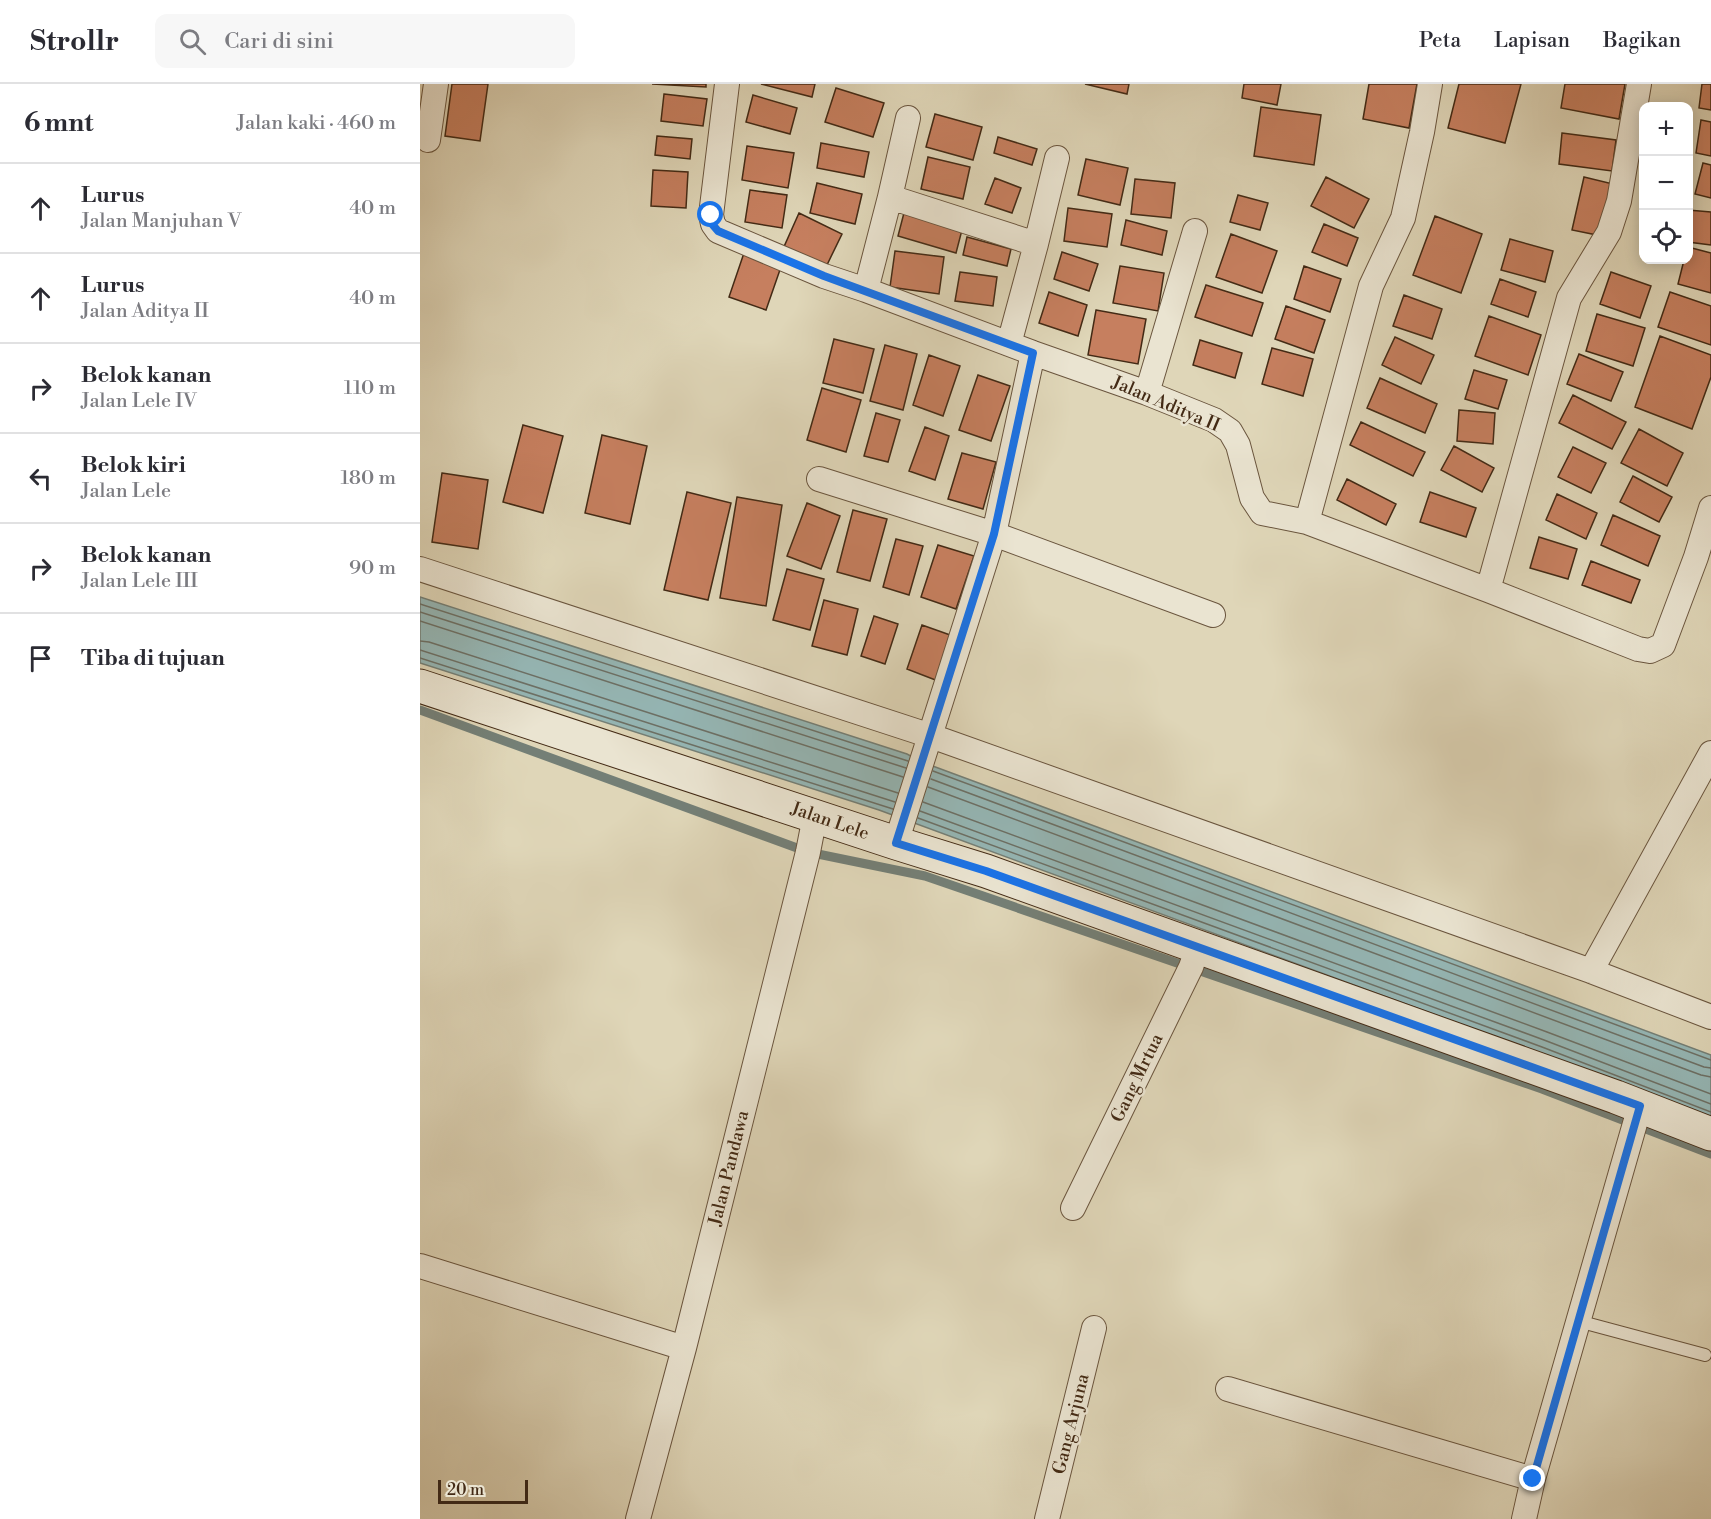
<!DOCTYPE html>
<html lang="id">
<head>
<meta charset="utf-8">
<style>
  :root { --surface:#fff; --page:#f7f7f7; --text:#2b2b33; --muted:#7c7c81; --line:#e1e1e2 }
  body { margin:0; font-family:"Libre Bodoni",serif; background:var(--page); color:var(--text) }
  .controls { position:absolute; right:18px; top:18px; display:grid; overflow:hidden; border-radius:12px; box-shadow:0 3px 15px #0003 }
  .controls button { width:54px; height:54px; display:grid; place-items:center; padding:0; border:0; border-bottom:2px solid var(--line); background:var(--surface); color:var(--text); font:30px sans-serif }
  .scale { position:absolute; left:18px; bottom:15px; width:90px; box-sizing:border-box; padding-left:6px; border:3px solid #432a15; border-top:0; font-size:16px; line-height:21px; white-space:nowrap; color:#432a15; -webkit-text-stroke:4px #eae4d1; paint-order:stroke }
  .stop { position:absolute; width:18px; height:18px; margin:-14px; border:4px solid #1a73e8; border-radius:50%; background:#fff }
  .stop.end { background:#1a73e8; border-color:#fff; box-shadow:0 2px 6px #0008 }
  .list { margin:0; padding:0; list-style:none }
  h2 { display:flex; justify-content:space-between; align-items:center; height:78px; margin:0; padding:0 24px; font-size:26px }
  h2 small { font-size:20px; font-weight:400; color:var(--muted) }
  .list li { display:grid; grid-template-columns:39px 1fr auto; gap:18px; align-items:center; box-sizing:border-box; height:90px; padding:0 24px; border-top:2px solid var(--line) }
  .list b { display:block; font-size:22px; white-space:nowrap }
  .list p { margin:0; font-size:20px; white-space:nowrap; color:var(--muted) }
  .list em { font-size:20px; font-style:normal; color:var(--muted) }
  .icon { flex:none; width:33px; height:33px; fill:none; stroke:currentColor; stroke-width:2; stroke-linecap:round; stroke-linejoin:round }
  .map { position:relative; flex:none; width:1291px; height:1435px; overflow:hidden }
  header { display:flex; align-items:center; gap:36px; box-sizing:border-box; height:84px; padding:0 30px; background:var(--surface); border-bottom:2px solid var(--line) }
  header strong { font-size:28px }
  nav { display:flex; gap:33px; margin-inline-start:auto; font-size:21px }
  .search { width:420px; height:54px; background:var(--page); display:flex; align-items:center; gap:15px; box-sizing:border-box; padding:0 21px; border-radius:12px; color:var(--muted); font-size:22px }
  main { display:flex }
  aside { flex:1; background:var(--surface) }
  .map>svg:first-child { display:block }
  .water { fill:#95b7b6; stroke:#747f76; stroke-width:1.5 }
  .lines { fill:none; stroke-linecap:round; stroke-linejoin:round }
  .shore { stroke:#6c7066; stroke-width:1.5 }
  .stream { stroke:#747f76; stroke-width:9 }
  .building { fill:#c67f5f; stroke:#432a15; stroke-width:1.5 }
  .lane-casing { stroke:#6a553e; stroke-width:14 }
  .street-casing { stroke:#6a553e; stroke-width:26 }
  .secondary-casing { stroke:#432a15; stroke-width:35 }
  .lane { stroke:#eae4d1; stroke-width:12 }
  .street { stroke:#eae4d1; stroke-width:24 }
  .secondary { stroke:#eae4d1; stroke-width:33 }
  .route { stroke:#1a73e8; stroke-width:8 }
  .labels { text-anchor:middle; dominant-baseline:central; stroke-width:5; stroke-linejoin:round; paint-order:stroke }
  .street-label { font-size:18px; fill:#432a15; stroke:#eae4d1 }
</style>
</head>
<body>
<header>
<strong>Strollr</strong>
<div class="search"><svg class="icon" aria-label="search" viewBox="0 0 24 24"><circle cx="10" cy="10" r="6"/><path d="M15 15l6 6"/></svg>Cari di sini</div>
<nav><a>Peta</a><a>Lapisan</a><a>Bagikan</a></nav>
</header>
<main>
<aside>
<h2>6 mnt<small>Jalan kaki · 460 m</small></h2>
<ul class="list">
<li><svg class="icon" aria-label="ahead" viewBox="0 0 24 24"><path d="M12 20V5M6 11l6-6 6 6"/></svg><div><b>Lurus</b><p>Jalan Manjuhan V</p></div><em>40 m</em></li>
<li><svg class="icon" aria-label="ahead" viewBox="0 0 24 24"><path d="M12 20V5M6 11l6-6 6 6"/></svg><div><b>Lurus</b><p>Jalan Aditya II</p></div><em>40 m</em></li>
<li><svg class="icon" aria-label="right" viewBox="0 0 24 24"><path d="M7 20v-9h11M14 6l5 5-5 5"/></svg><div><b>Belok kanan</b><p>Jalan Lele IV</p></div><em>110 m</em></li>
<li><svg class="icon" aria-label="left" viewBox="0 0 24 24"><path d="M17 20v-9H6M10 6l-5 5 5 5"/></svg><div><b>Belok kiri</b><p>Jalan Lele</p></div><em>180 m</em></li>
<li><svg class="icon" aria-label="right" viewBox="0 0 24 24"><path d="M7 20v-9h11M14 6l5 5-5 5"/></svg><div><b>Belok kanan</b><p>Jalan Lele III</p></div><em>90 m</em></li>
<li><svg class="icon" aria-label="arrive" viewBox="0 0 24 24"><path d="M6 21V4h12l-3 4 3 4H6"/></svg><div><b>Tiba di tujuan</b></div></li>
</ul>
</aside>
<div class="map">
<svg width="1291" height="1435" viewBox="0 0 1291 1435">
  <rect width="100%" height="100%" fill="#dfd6b8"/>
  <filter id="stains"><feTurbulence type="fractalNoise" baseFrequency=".00333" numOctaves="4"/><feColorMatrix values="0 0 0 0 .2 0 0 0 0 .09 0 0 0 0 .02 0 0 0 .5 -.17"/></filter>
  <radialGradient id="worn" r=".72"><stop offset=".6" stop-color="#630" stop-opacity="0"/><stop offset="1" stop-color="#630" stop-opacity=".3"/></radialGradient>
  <!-- water -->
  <path class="water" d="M 0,513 L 487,670 L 502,678 L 1291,971 L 1291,1035 L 1119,969 L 459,726 L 0,579 Z"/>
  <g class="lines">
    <!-- shore -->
    <path class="shore" d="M 0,520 L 488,677
      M 0,528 L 486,684
      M 0,537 L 483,693
      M 0,557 L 9,558 L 478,709
      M 0,566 L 475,718
      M 0,574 L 473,725
      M 513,687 L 1291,976
      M 511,695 L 1284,983 L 1291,984
      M 508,703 L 1281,991 L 1291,993
      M 503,718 L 1127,948 L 1291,1010
      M 500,727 L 1124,956 L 1291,1020
      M 498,734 L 1122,963 L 1291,1028"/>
    <!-- stream -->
    <path class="stream" d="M 0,626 L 388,768 L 505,792 L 1122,1005 L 1291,1070"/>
  </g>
  <!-- building -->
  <path class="building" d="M 32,0 L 68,0 L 60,57 L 25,52 Z
    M 232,0 L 286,0 L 286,3 Z
    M 341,0 L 395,0 L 392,13 Z
    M 665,0 L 709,0 L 707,10 Z
    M 824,0 L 861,0 L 857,21 L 822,14 Z
    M 949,0 L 997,0 L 989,44 L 943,35 Z
    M 1039,0 L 1101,0 L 1085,59 L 1028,44 Z
    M 1145,0 L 1205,0 L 1199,35 L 1141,24 Z
    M 1282,0 L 1291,0 L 1291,26 L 1279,24 Z
    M 416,4 L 464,19 L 453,53 L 405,38 Z
    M 244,10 L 287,15 L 283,42 L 241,37 Z
    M 333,11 L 377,24 L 370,50 L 326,38 Z
    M 841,23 L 901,31 L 894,81 L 834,72 Z
    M 515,30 L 562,43 L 553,76 L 506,63 Z
    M 1281,36 L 1291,38 L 1291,72 L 1276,69 Z
    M 1142,49 L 1196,56 L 1192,87 L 1139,80 Z
    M 237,52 L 272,55 L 270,75 L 235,71 Z
    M 578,53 L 617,65 L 612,81 L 574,69 Z
    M 401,59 L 449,68 L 444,93 L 397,84 Z
    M 327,62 L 374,69 L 368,104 L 322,96 Z
    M 508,73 L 550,83 L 543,115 L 501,105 Z
    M 666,75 L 708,84 L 700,121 L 658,111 Z
    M 1283,79 L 1291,81 L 1291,114 L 1275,110 Z
    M 233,86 L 268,88 L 266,124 L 231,122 Z
    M 906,93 L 949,115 L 934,144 L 891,122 Z
    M 1164,93 L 1193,100 L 1182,152 L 1152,146 Z
    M 575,94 L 601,104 L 592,129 L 565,120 Z
    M 715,95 L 755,99 L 751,134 L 711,130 Z
    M 397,99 L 442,110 L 435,140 L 390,129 Z
    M 330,106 L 367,111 L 362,144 L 325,138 Z
    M 818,111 L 848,119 L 840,146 L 810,138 Z
    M 648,124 L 692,130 L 687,163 L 644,157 Z
    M 485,125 L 543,142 L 536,169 L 478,152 Z
    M 1268,126 L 1291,128 L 1291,161 L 1268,158 Z
    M 379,129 L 422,150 L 405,185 L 363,165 Z
    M 1015,132 L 1062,150 L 1041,209 L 993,191 Z
    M 706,136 L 747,147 L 742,171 L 701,161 Z
    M 904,140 L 938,154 L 927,182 L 892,168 Z
    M 811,150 L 857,167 L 842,209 L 796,193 Z
    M 547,153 L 591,165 L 587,182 L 543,171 Z
    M 1090,155 L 1133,167 L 1125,198 L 1081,186 Z
    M 1268,163 L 1291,169 L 1291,209 L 1258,200 L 1264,176 L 1268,176 Z
    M 325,166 L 362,180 L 346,226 L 309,213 Z
    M 475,167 L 524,173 L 519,210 L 470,203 Z
    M 642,168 L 678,180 L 669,207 L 634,195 Z
    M 700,182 L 744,189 L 738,227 L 693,219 Z
    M 884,182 L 921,195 L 910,228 L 874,215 Z
    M 540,188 L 577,193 L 573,222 L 535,217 Z
    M 1191,188 L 1231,202 L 1220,234 L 1180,220 Z
    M 1080,195 L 1116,208 L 1108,233 L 1071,220 Z
    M 786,201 L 843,219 L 832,252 L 775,233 Z
    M 629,208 L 667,221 L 658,252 L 619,239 Z
    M 1250,208 L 1291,222 L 1291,261 L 1238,243 Z
    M 984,211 L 1022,225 L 1012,255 L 973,242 Z
    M 866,222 L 905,236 L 894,269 L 855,255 Z
    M 676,226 L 726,235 L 718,280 L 668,271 Z
    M 1177,230 L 1225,244 L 1213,282 L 1166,267 Z
    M 1069,232 L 1121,251 L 1108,291 L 1055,272 Z
    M 1240,252 L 1291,271 L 1291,293 L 1272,345 L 1215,323 Z
    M 975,253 L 1014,271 L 1001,300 L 962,281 Z
    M 414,255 L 454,265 L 443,309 L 403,299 Z
    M 780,256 L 822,269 L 815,294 L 773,281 Z
    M 465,261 L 497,270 L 483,326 L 450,317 Z
    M 852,264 L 893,275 L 883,312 L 842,300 Z
    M 1159,270 L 1203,288 L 1191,317 L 1147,300 Z
    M 509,271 L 540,282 L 523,332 L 493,321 Z
    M 1054,286 L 1087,296 L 1078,325 L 1045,315 Z
    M 558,291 L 590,302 L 571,357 L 539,346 Z
    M 960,294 L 1017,320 L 1005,349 L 947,324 Z
    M 402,304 L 441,316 L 426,368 L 387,356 Z
    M 1153,311 L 1206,338 L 1192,365 L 1139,339 Z
    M 1039,326 L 1075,329 L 1073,360 L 1037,357 Z
    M 456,329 L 480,336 L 468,378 L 444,372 Z
    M 941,338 L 1005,368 L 993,392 L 930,361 Z
    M 103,341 L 143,352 L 123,429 L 83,418 Z
    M 505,343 L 529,352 L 515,396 L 489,387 Z
    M 1219,345 L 1263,369 L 1247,402 L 1201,379 Z
    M 182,351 L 227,362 L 210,440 L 165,429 Z
    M 1034,362 L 1074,384 L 1062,408 L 1021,386 Z
    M 1153,363 L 1186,379 L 1171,409 L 1138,393 Z
    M 542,369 L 576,378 L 563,425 L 528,415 Z
    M 22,389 L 68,396 L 58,465 L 12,458 Z
    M 1213,392 L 1252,413 L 1239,438 L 1200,418 Z
    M 927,395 L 976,420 L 966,441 L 917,416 Z
    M 267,408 L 311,419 L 288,516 L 244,506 Z
    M 1010,408 L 1056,424 L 1046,453 L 1000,438 Z
    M 1137,410 L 1177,429 L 1166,455 L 1126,436 Z
    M 317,413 L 362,421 L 346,522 L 300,514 Z
    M 387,419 L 420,432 L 401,485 L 367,472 Z
    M 433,426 L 467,435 L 450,497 L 417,488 Z
    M 1193,431 L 1240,452 L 1228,482 L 1181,461 Z
    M 1119,453 L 1157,465 L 1148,495 L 1110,484 Z
    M 476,455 L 503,462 L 489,511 L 463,503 Z
    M 518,461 L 554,472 L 536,525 L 501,513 Z
    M 1171,477 L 1220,496 L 1211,519 L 1162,501 Z
    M 367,485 L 404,495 L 390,546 L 353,536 Z
    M 404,516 L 438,525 L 427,571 L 392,562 Z
    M 454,532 L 478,540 L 465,580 L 441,572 Z
    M 502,541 L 533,552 L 518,597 L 487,585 Z"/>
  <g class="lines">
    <defs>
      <path id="lane" d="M 1158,1237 L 1285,1271"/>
      <path id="street" d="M 307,0 L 291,131 L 293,140 L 298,147 L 404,192 L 446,206
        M 8,56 L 16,0
        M 637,74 L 616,160 L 470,113 L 446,206 L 613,269 L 727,309 L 794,336 L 810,347 L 818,361 L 832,414 L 842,429 L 887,438 L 1068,506 L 1218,565 L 1230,567 L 1243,561 L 1276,473 L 1291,424
        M 470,113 L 488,34
        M 589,260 L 616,160
        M 727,309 L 775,147
        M 399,395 L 574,450 L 793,531
        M 887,438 L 951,202 L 983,134 L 1002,48 L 1010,0
        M 0,485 L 511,652 L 1171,887 L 1291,933
        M 1068,506 L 1149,214 L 1189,148 L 1199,117 L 1219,0
        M 476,759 L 574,450 L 613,269
        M 1171,887 L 1291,669
        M 653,1124 L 771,883 L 778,863
        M 0,1182 L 264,1264
        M 808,1305 L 1113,1395
        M 218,1435 L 264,1264 L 388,768 L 395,732
        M 627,1435 L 674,1244
        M 1104,1435 L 1113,1395 L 1220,1022"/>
      <path id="secondary" d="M 0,602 L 476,759 L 566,787 L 1196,1013 L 1291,1050"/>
    </defs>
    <!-- lane casing -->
    <use href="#lane" class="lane-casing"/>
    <!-- street casing -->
    <use href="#street" class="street-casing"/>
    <!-- secondary casing -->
    <use href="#secondary" class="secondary-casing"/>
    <!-- lane -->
    <use href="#lane" class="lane"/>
    <!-- street -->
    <use href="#street" class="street"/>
    <!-- secondary -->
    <use href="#secondary" class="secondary"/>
  </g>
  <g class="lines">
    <!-- route -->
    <path class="route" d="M 291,131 L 292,140 L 298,147 L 404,192 L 613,269 L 574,450 L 476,759 L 566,787 L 1220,1022 L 1113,1395"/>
  </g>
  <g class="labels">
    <!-- street labels -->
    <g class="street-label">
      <text transform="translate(746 320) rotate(23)">Jalan Aditya II</text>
      <text transform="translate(410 737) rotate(19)">Jalan Lele</text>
      <text transform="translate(717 994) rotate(-64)">Gang Mrtua</text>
      <text transform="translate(309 1084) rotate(-76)">Jalan Pandawa</text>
      <text transform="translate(651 1340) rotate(-76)">Gang Arjuna</text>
    </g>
  </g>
  <rect width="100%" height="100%" filter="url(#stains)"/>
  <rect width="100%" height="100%" fill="url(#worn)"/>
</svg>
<div class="controls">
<button>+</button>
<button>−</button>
<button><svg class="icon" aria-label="locate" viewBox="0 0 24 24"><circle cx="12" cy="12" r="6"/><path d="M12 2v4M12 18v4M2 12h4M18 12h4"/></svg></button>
</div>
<div class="scale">20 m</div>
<div class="stop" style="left:291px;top:131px"></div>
<div class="stop end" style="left:1113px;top:1395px"></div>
</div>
</main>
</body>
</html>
